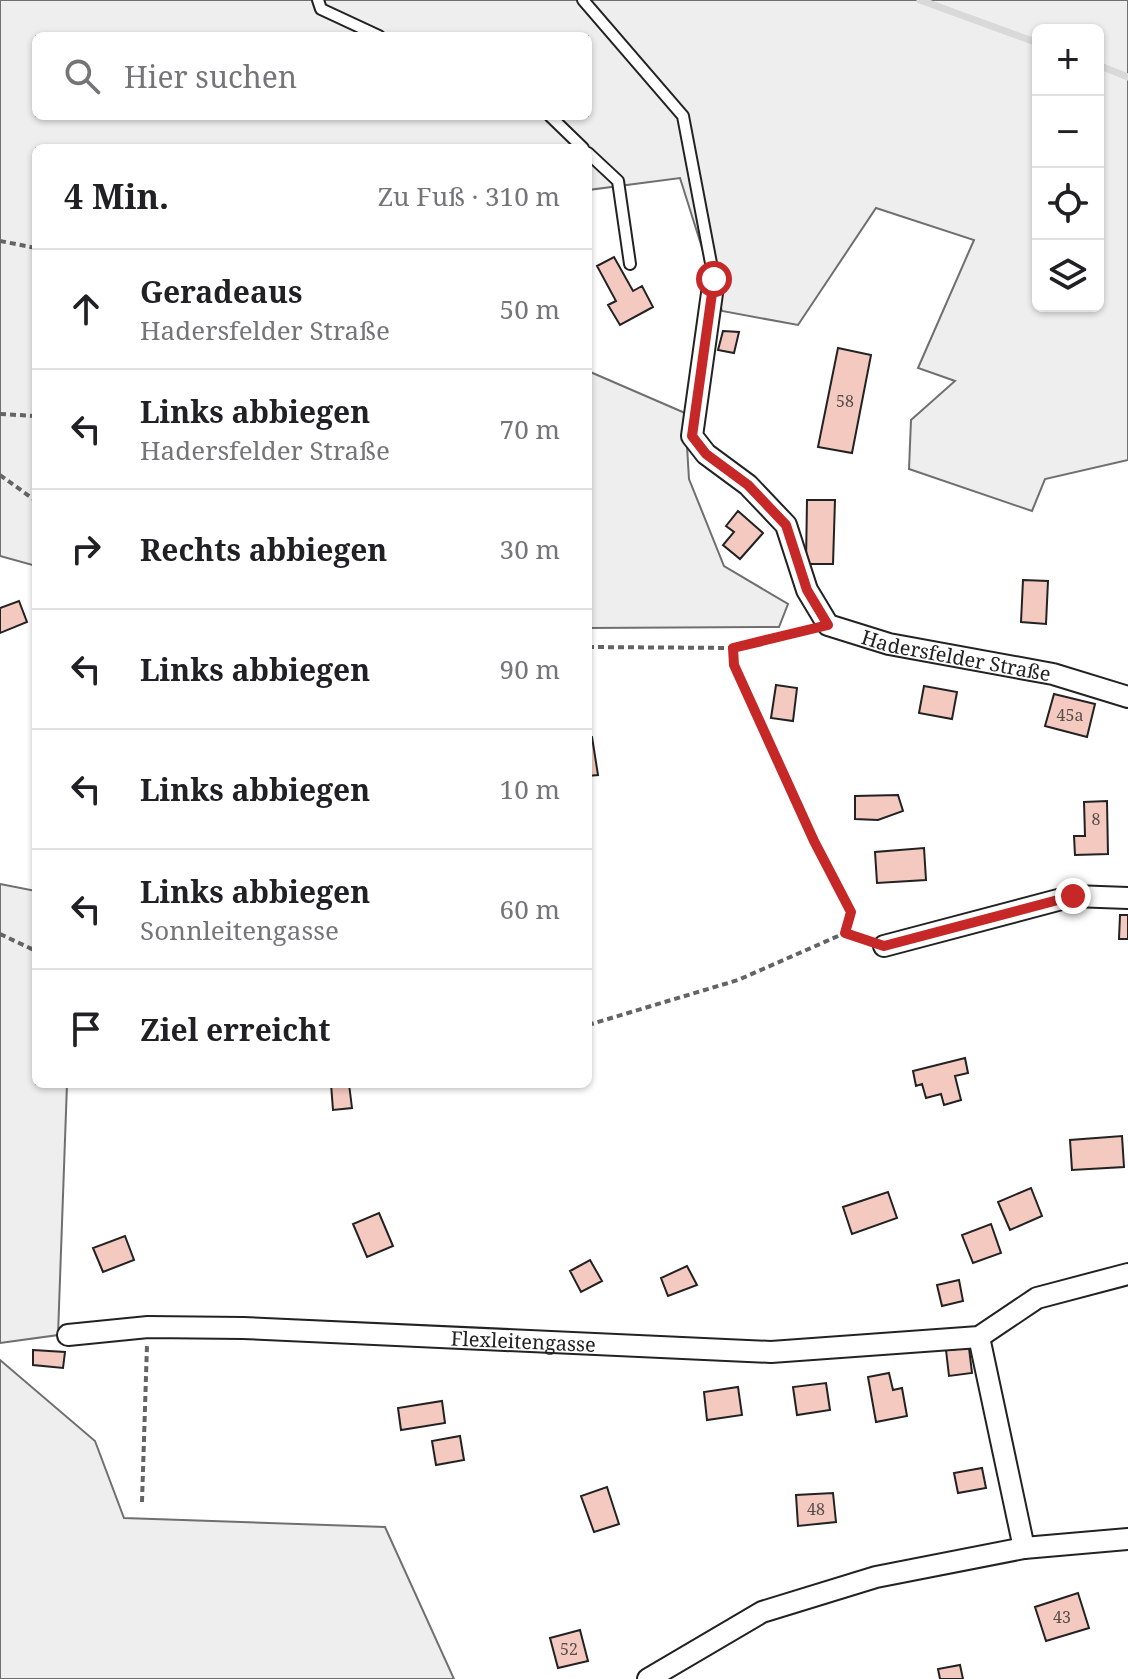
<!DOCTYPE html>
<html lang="de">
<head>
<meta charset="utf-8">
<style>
  :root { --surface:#fff; --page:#f6f6f6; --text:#202124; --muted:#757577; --line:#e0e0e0 }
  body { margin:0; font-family:"Noto Serif",serif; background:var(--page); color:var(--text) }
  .controls { position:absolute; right:24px; top:24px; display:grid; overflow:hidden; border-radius:12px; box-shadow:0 2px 6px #0004 }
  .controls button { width:72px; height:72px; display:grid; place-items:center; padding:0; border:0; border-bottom:2px solid var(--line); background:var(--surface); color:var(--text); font:40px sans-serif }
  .stop { position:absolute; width:24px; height:24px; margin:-18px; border:6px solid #c62828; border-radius:50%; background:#fff }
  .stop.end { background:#c62828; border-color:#fff; box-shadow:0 2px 8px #0008 }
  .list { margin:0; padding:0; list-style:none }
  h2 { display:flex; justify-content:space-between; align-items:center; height:104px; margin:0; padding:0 32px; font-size:34px }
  h2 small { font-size:26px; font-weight:400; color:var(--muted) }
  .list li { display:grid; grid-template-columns:52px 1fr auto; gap:24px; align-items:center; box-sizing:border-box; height:120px; padding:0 32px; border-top:2px solid var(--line) }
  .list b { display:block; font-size:30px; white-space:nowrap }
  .list p { margin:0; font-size:26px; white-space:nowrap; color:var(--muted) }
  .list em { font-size:26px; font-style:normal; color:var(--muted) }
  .icon { flex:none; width:44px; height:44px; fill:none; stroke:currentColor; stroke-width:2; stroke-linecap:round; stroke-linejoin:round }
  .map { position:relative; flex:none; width:1128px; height:1679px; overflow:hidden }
  .search { position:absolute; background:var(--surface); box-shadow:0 2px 6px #0004; left:32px; top:32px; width:560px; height:88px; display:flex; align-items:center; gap:20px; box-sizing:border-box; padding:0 28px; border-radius:12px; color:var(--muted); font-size:30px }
  .panel { position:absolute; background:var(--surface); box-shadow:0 2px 6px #0004; left:32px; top:144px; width:560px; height:944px; border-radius:12px }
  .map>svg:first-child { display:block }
  .green { fill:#eee; stroke:#6f6f6f; stroke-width:2; fill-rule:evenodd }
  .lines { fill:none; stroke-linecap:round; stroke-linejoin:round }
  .stream { stroke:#d9d9d9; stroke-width:7 }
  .building { fill:#f3c9c0; stroke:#222; stroke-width:2 }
  .service-casing { stroke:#222; stroke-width:14 }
  .minor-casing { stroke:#222; stroke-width:24 }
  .path { stroke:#646464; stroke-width:4; stroke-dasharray:6 4; stroke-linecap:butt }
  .service { stroke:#fff; stroke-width:10 }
  .minor { stroke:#fff; stroke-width:20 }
  .route { stroke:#c62828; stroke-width:10 }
  .labels { text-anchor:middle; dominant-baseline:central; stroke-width:6; stroke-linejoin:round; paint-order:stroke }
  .number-label { font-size:16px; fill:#564c4a }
  .street-label { font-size:20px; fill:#222; stroke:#fff }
</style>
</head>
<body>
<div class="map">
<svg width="1128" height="1679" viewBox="0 0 1128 1679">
  <rect width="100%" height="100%" fill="#fff"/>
  <!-- green -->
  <path class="green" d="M 0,0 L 1128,0 L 1128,460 L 1045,479 L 1032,511 L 909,469 L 911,420 L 955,381 L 918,368 L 974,240 L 876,208 L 798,325 L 722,311 L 680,178 L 588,190 L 588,148 L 36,148 L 36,566 L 0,556 ZM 1038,30 L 1098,30 L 1098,306 L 1038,306 ZM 36,36 L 588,36 L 588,116 L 36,116 Z
    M 588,371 L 685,413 L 689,479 L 724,566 L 788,604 L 779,627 L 588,628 Z
    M 0,884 L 36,891 L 36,1084 L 67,1084 L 58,1335 L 0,1343 Z
    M 0,1360 L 95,1441 L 124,1518 L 385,1527 L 454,1679 L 0,1679 Z"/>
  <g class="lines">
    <!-- stream -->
    <path class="stream" d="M 920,0 L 1038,43
      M 1098,65 L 1128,77"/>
  </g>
  <!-- building -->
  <path class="building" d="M 614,257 L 633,291 L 642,286 L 653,307 L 620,325 L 608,305 L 616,301 L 597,266 Z
    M 723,331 L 739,332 L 734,353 L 718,350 Z
    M 838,348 L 871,355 L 852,453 L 818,447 Z
    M 807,500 L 835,500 L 833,564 L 806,564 Z
    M 738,511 L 763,533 L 740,559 L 723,545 L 734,532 L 726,526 Z
    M 1023,580 L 1048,581 L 1046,624 L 1021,622 Z
    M 19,601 L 27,622 L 0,633 L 0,608 Z
    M 776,685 L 797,688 L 793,721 L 771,718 Z
    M 924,686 L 957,692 L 952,719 L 919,713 Z
    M 1054,694 L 1095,704 L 1087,737 L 1045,726 Z
    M 588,737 L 592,737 L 598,775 L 588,776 Z
    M 898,795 L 903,811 L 878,820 L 855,819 L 855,796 Z
    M 1107,801 L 1108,854 L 1075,855 L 1074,836 L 1085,836 L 1084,802 Z
    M 924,848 L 926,880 L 877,883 L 875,852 Z
    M 1120,915 L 1128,915 L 1128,939 L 1119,939 Z
    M 965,1058 L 968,1073 L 955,1076 L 961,1100 L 944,1105 L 941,1094 L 926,1098 L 922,1084 L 916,1086 L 913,1071 Z
    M 331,1084 L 349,1084 L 352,1108 L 333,1110 Z
    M 1122,1136 L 1124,1167 L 1072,1170 L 1070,1140 Z
    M 1031,1188 L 1042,1216 L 1010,1230 L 998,1202 Z
    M 888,1192 L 897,1218 L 852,1234 L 843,1207 Z
    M 379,1213 L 393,1246 L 367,1257 L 353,1224 Z
    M 991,1224 L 1001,1253 L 973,1263 L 962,1235 Z
    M 125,1236 L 134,1260 L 103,1272 L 93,1248 Z
    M 590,1260 L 602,1281 L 581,1292 L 570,1271 Z
    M 687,1266 L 697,1285 L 668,1296 L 661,1278 Z
    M 959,1280 L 963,1301 L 942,1306 L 937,1285 Z
    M 969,1348 L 972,1373 L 949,1376 L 946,1350 Z
    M 33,1350 L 65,1352 L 63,1368 L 33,1365 Z
    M 889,1373 L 893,1390 L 902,1388 L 907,1416 L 876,1422 L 868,1377 Z
    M 826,1383 L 830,1410 L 797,1415 L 793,1387 Z
    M 738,1387 L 742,1415 L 707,1420 L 704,1392 Z
    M 442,1401 L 445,1423 L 401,1430 L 398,1408 Z
    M 460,1436 L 464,1460 L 436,1465 L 432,1441 Z
    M 982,1468 L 986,1488 L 958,1493 L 954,1473 Z
    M 607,1487 L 619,1524 L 594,1532 L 581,1496 Z
    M 833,1493 L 836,1522 L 798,1526 L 796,1495 Z
    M 1078,1593 L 1089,1628 L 1046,1641 L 1035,1607 Z
    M 580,1630 L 588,1661 L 558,1668 L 550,1638 Z
    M 960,1665 L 963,1679 L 940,1679 L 938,1669 Z"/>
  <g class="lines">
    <defs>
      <path id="service" d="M 318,0 L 321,9 L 379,36
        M 583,0 L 683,116 L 714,279
        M 550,116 L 583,148
        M 588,153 L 618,181 L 630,264"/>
      <g id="minor">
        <path id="s1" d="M 714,279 L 692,436 L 706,454 L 748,485 L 786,525 L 807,590 L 828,625 L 889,644 L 1053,674 L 1128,697"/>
        <path d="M 884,946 L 1073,896 L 1128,898"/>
        <path id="s2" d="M 68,1335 L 148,1327 L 243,1328 L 771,1352 L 979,1337 L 1037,1298 L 1128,1274"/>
        <path d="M 979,1337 L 1024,1548"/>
        <path d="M 648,1679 L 762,1612 L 876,1577 L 1024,1548 L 1128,1539"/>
      </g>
    </defs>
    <!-- service casing -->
    <use href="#service" class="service-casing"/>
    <!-- minor casing -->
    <use href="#minor" class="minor-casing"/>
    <!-- path -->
    <path class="path" d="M 0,241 L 36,248
      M 0,414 L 36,416
      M 0,475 L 36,501
      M 588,647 L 733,648 L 808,632
      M 733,648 L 734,665 L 814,841 L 851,912 L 845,933
      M 0,934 L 36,951
      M 588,1025 L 738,980 L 845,933 L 867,940
      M 142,1502 L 147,1345"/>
    <!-- service -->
    <use href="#service" class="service"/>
    <!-- minor -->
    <use href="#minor" class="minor"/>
  </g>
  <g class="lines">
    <!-- route -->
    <path class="route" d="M 714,279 L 692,436 L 706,454 L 748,485 L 786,525 L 807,590 L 828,625 L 733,648 L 734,665 L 814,841 L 851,912 L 845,933 L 884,946 L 1073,896"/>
  </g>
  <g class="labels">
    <!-- number labels -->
    <g class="number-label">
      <text x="845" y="401">58</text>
      <text x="1070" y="715">45a</text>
      <text x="1096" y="819">8</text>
      <text x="816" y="1509">48</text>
      <text x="1062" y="1617">43</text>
      <text x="569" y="1649">52</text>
    </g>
    <!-- street labels -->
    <g class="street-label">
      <text stroke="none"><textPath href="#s1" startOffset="530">Hadersfelder Straße</textPath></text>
      <text stroke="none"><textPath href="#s2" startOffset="456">Flexleitengasse</textPath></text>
    </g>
  </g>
</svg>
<div class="controls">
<button>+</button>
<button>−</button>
<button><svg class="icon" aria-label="locate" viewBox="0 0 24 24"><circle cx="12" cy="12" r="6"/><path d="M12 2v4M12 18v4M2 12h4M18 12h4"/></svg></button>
<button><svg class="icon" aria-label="layers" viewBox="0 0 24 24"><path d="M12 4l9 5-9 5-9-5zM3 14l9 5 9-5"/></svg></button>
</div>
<div class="stop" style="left:714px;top:279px"></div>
<div class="stop end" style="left:1073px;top:896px"></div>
<div class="search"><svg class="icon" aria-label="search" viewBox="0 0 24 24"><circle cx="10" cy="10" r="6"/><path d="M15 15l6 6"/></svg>Hier suchen</div>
<section class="panel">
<h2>4 Min.<small>Zu Fuß · 310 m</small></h2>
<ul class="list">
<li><svg class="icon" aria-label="ahead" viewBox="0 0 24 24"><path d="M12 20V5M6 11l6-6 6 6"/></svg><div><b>Geradeaus</b><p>Hadersfelder Straße</p></div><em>50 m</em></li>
<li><svg class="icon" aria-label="left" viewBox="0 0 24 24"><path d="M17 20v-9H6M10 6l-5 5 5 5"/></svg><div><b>Links abbiegen</b><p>Hadersfelder Straße</p></div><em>70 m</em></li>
<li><svg class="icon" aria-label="right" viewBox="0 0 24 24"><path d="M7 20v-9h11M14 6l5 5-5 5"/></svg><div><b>Rechts abbiegen</b></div><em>30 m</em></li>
<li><svg class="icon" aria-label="left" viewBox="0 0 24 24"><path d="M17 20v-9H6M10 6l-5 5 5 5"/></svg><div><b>Links abbiegen</b></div><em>90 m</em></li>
<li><svg class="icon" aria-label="left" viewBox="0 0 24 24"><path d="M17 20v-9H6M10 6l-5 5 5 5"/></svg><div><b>Links abbiegen</b></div><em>10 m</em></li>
<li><svg class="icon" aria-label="left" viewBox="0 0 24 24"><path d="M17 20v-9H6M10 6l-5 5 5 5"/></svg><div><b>Links abbiegen</b><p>Sonnleitengasse</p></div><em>60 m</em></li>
<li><svg class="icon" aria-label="arrive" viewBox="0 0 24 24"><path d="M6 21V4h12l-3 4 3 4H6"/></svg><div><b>Ziel erreicht</b></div></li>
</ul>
</section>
</div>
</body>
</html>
